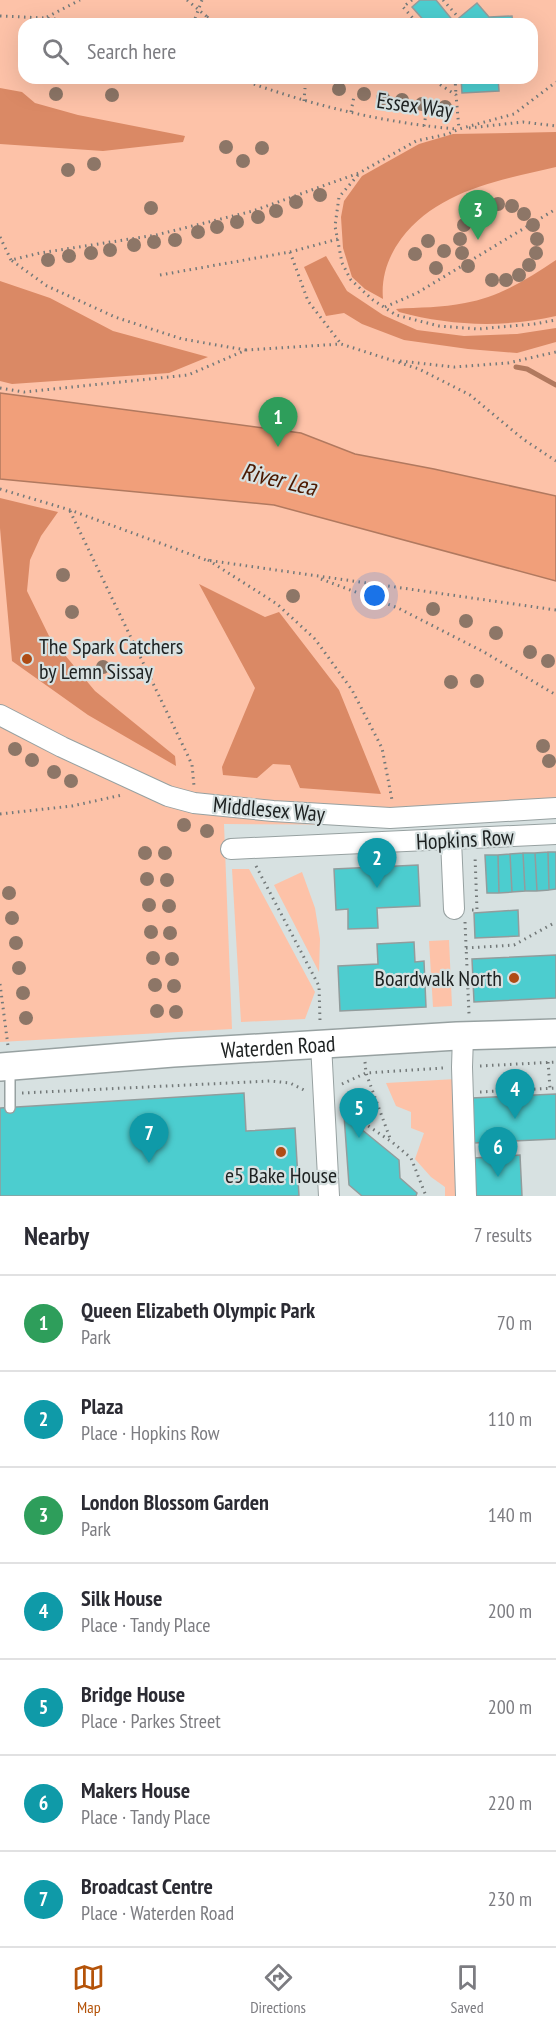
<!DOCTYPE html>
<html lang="en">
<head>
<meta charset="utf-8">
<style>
  :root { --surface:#fff; --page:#f7f7f7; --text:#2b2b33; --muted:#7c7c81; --line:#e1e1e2; --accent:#b45309 }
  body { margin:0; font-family:"PT Sans Narrow",sans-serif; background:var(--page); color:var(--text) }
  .you { position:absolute; left:375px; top:596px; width:21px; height:21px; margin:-15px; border:4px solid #fff; border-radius:50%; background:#1a73e8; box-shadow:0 0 0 9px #1a73e833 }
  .badge { display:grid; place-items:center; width:39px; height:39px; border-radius:50%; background:var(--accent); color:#fff; font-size:20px; font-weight:700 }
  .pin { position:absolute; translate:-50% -50px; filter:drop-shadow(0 2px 3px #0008) }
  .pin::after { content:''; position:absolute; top:32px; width:21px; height:18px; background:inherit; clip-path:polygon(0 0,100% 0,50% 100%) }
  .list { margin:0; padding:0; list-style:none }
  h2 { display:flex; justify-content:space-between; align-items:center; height:78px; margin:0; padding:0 24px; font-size:26px }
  h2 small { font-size:20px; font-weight:400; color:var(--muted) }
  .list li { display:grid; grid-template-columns:39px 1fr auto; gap:18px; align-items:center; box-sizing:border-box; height:96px; padding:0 24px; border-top:2px solid var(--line) }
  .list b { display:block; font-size:22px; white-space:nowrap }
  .list p { margin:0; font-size:20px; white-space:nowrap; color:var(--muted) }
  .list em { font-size:20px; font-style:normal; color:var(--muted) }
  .icon { flex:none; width:33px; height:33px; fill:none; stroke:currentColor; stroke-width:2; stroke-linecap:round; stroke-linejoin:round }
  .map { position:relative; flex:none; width:556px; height:1196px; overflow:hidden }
  .search { position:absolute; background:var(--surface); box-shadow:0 6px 24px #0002; left:18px; right:18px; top:18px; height:66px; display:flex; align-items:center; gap:15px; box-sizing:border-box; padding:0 21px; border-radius:18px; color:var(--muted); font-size:22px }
  .sheet { height:750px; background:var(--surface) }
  nav { display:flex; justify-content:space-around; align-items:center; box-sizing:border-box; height:84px; border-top:2px solid var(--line); background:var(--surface); font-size:16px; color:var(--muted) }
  nav a { display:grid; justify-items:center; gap:3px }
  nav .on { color:var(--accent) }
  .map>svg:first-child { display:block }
  .green { fill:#fdc2a8; fill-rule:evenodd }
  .forest { fill:#da8965 }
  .water { fill:#f19f7a; stroke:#b1795f; stroke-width:1.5 }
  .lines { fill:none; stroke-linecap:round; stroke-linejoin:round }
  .stream { stroke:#b1795f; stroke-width:5 }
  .building { fill:#4ccdcf; stroke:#929c9c; stroke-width:1.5 }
  .lane-casing { stroke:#97a1a1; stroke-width:12 }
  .street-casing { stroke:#97a1a1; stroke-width:22 }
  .secondary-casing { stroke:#97a1a1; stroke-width:30 }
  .path { stroke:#737979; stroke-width:3; stroke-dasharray:1.5 4.5; stroke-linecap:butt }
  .lane { stroke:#fff; stroke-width:9 }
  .street { stroke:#fff; stroke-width:20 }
  .secondary { stroke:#fff; stroke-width:27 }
  .tree { fill:#8d7667 }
  .poi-dot { fill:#af4c15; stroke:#d7e1e1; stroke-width:2 }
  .labels { text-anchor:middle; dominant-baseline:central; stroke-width:4.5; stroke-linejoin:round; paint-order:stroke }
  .street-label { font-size:22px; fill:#1d2121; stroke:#d7e1e1 }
  .poi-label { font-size:22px; fill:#1d2121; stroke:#d7e1e1; text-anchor:start }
  .water-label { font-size:24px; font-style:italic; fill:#4b1900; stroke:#d7e1e1 }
</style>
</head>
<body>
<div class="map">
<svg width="556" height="1196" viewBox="0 0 556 1196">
  <rect width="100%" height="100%" fill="#d7e1e1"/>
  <!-- green -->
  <path class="green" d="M 0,0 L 556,0 L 556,816 L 422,825 L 224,824 L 232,1029 L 0,1042 ZM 24,24 L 532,24 L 532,78 L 24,78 Z
    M 232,869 L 249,869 L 315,992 L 305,1019 L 241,1022 Z
    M 302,872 L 315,908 L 320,939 L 319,972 L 274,885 Z
    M 449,940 L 452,1006 L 433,1007 L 429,941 Z
    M 456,1079 L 462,1196 L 445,1196 L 445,1187 L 431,1177 L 415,1159 L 424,1133 L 411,1128 L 411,1112 L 396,1106 L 386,1083 Z"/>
  <!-- forest -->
  <path class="forest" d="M 0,88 L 22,92 L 35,103 L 78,115 L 185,136 L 183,142 L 103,151 L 0,144 Z
    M 556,132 L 556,167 C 500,180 438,190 401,239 C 388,257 381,277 383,299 L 365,289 L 352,277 L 343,248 L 341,217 L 344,201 L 362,176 L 419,144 L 453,134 Z
    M 326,256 L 347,291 L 383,315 L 417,330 L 464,336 L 517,334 L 556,328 L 556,342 L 517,353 L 468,349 L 404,340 L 362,324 L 344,313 L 326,316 L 304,267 Z
    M 556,260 L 556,316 C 503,328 451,326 399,312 L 396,309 C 419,307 442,308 465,303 C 499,297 528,279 556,260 Z
    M 0,281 L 50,298 L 113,331 L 208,357 L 169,373 L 12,384 L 0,381 Z
    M 0,498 L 58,512 L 41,536 L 30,560 L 27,591 L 49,636 L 95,691 L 175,756 L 176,766 L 88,715 L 12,661 L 0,528 Z
    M 199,584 L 265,617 L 279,612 L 339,690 L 381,794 L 300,788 L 290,765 L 273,764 L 257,778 L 223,775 L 222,767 L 255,688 Z"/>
  <!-- water -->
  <path class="water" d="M 0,393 L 301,433 L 355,454 L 434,469 L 556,496 L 556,581 L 274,505 L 0,479 Z"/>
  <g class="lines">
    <!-- stream -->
    <path class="stream" d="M 516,367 L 527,369 L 556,385"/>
  </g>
  <!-- building -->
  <path class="building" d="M 420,0 L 436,0 L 454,22 L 477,3 L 489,17 L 512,16 L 513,24 L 427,24 L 412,7 Z
    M 461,78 L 498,78 L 499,91 L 462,93 Z
    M 548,852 L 549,890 L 537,891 L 535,853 Z
    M 548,852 L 556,852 L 556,889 L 549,890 Z
    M 523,853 L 525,891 L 512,892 L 510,854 Z
    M 523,853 L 535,853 L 537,891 L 525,891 Z
    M 510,854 L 512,892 L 499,893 L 498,855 Z
    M 485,855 L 498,855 L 499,893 L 487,893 Z
    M 418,865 L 420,906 L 377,908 L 378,928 L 348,929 L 348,909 L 336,910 L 334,869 Z
    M 518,910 L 519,936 L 475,938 L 474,913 Z
    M 414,942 L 415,962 L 424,961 L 426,1007 L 340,1011 L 338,966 L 378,964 L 377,944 Z
    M 556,955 L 556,998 L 474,1002 L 472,959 Z
    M 244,1093 L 246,1131 L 295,1128 L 299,1196 L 0,1196 L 0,1108 Z
    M 556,1094 L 556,1139 L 474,1143 L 472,1098 Z
    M 344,1115 L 399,1160 L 400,1178 L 417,1193 L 416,1196 L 362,1196 L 349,1185 Z
    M 520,1155 L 522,1196 L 476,1196 L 474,1158 Z"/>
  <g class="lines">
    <defs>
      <path id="lane" d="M 10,1068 L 10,1108"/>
      <path id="street" d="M 0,715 L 62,747 L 142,784 L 168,796 L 194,803 L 273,811 L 390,818 L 556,808
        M 451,840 L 454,909
        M 231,849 L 556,834
        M 463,1036 L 462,1067 L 466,1196
        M 321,1044 L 329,1196"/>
      <g id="secondary">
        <path id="s1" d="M 0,1067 L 173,1053 L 457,1036 L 556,1033"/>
      </g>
    </defs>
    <!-- lane casing -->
    <use href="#lane" class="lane-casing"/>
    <!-- street casing -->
    <use href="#street" class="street-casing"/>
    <!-- secondary casing -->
    <use href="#secondary" class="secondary-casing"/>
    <!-- path -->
    <path class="path" d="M 187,0 L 206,16 L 210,24
      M 412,0 L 403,7 L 418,24
      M 443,0 L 459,18
      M 0,16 L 45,18 L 106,24
      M 47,17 L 80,0
      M 207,17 L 222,24
      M 193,24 L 202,0
      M 237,78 C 307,104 382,123 457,129
      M 430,78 L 456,95 L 459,129
      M 455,78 L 456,95
      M 35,80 L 35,78
      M 304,101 L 305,88
      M 351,112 L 354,96
      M 424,126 L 427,108
      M 469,128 L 523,122 L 556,126
      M 358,175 L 339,197 L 335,226 L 342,263 L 351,280 L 373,300 L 396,315 L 439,326 L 478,329 L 534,324 L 556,320
      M 0,237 L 11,260
      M 290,252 L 338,239
      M 160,275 L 290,252 L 308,301 L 341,344
      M 385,307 L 417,293 L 556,209
      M 246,350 L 182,339 L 115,317 L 47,286 L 11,260 L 40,253 L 156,235 L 253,211 L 359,173 L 416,141 L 448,134 L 459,129 L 514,114 L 556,82
      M 400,361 L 454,367 L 508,363 L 556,352
      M 0,388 L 24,392 L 188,375 L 246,350 L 341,344 L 419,369 L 470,395 L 523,439 L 556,461
      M 0,489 L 70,510 L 206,560 L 556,610
      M 70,511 L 188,756 L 192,765 L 194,786
      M 208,560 L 277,604 L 315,639 L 352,690 L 382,748 L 392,800
      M 321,579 L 398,608 L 484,652 L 556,695
      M 0,814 L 72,806 L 122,795
      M 256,866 L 319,986 L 320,1021
      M 472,910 L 477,910 L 475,856
      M 465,922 L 469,1014
      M 466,948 L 514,945 L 556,922
      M 0,984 L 8,1046
      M 365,1062 L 366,1073 L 391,1141
      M 548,1062 L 550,1088
      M 480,1066 L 556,1062
      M 342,1084 L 366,1073 L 443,1068
      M 480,1092 L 556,1088
      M 22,1093 L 270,1081 L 290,1083 L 304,1090
      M 343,1112 L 346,1111 L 392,1142 L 411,1158 L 426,1196"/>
    <!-- lane -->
    <use href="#lane" class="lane"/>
    <!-- street -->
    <use href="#street" class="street"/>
    <!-- secondary -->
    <use href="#secondary" class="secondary"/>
  </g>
  <!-- trees -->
  <g class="tree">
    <circle cx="339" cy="89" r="7"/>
    <circle cx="56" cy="94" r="7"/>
    <circle cx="364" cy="94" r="7"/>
    <circle cx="112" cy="95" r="7"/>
    <circle cx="383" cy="98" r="7"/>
    <circle cx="402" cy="100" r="7"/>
    <circle cx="422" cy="104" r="7"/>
    <circle cx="445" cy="107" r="7"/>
    <circle cx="226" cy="147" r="7"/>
    <circle cx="262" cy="148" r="7"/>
    <circle cx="243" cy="161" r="7"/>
    <circle cx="94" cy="164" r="7"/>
    <circle cx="68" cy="170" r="7"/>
    <circle cx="320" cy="195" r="7"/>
    <circle cx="296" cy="202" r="7"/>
    <circle cx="498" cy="204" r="7"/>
    <circle cx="512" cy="206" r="7"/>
    <circle cx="151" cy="208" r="7"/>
    <circle cx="276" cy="211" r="7"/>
    <circle cx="473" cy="214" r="7"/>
    <circle cx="524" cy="214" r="7"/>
    <circle cx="258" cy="217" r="7"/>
    <circle cx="237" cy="222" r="7"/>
    <circle cx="464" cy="225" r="7"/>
    <circle cx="533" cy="225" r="7"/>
    <circle cx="217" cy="227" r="7"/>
    <circle cx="198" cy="232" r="7"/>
    <circle cx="460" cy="239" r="7"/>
    <circle cx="537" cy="239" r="7"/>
    <circle cx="175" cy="240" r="7"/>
    <circle cx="428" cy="241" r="7"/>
    <circle cx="154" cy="242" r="7"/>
    <circle cx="134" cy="245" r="7"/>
    <circle cx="110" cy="250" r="7"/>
    <circle cx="444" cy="251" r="7"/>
    <circle cx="91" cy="253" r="7"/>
    <circle cx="462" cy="253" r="7"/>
    <circle cx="536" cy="253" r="7"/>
    <circle cx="415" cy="254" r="7"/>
    <circle cx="69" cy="256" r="7"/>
    <circle cx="48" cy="260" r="7"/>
    <circle cx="529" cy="265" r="7"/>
    <circle cx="468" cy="266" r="7"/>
    <circle cx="436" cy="268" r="7"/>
    <circle cx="519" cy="275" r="7"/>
    <circle cx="492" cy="280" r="7"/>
    <circle cx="506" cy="280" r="7"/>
    <circle cx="63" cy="575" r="7"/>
    <circle cx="293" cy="596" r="7"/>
    <circle cx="433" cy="609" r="7"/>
    <circle cx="72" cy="612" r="7"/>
    <circle cx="466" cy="621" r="7"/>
    <circle cx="496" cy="633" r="7"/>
    <circle cx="530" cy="652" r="7"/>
    <circle cx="548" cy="661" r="7"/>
    <circle cx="103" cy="667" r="7"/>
    <circle cx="477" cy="681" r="7"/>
    <circle cx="451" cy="682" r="7"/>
    <circle cx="543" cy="746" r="7"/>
    <circle cx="15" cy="749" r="7"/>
    <circle cx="32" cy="760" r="7"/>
    <circle cx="549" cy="761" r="7"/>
    <circle cx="54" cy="772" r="7"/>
    <circle cx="71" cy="781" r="7"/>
    <circle cx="184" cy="825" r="7"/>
    <circle cx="207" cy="831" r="7"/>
    <circle cx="145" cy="853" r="7"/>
    <circle cx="165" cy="853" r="7"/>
    <circle cx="147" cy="879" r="7"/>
    <circle cx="167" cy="880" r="7"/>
    <circle cx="9" cy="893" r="7"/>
    <circle cx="149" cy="905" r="7"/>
    <circle cx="169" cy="906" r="7"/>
    <circle cx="12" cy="918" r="7"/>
    <circle cx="151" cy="932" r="7"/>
    <circle cx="170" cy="933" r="7"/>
    <circle cx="16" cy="943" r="7"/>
    <circle cx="153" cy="958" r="7"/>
    <circle cx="172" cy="959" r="7"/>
    <circle cx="19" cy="968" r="7"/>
    <circle cx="155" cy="985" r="7"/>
    <circle cx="174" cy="986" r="7"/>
    <circle cx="23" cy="993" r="7"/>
    <circle cx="157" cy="1011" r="7"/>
    <circle cx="176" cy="1012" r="7"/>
    <circle cx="26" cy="1018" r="7"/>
  </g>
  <!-- markers -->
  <g class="poi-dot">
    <circle cx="27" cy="659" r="6"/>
    <circle cx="514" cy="978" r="6"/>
    <circle cx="281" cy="1152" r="6"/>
  </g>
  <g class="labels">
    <!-- street labels -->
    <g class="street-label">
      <text transform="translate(415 105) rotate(8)">Essex Way</text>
      <text transform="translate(269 809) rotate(5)">Middlesex Way</text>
      <text transform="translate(465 839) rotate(-3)">Hopkins Row</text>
      <text stroke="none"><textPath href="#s1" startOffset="279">Waterden Road</textPath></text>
    </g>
    <!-- poi labels -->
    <g class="poi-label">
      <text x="39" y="646">The Spark Catchers<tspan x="39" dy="25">by Lemn Sissay</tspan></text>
      <text x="502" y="978" text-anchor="end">Boardwalk North</text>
      <text x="281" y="1175" text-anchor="middle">e5 Bake House</text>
    </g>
    <!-- water labels -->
    <g class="water-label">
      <text transform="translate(279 479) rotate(13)">River Lea</text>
    </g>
  </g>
</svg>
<div class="you"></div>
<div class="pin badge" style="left:278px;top:447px;background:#2e9e5b">1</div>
<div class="pin badge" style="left:377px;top:888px;background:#0f9aa8">2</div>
<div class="pin badge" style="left:478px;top:240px;background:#2e9e5b">3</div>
<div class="pin badge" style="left:515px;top:1119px;background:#0f9aa8">4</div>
<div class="pin badge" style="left:359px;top:1138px;background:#0f9aa8">5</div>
<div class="pin badge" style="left:498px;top:1177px;background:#0f9aa8">6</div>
<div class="pin badge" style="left:149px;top:1163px;background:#0f9aa8">7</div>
<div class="search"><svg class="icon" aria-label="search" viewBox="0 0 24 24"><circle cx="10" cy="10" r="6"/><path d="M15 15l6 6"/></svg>Search here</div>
</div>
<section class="sheet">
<h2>Nearby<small>7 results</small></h2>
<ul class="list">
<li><span class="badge" style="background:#2e9e5b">1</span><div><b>Queen Elizabeth Olympic Park</b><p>Park</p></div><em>70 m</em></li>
<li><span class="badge" style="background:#0f9aa8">2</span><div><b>Plaza</b><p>Place · Hopkins Row</p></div><em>110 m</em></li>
<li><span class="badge" style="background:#2e9e5b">3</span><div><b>London Blossom Garden</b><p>Park</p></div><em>140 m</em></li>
<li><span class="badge" style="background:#0f9aa8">4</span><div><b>Silk House</b><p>Place · Tandy Place</p></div><em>200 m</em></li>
<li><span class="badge" style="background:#0f9aa8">5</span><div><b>Bridge House</b><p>Place · Parkes Street</p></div><em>200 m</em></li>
<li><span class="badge" style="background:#0f9aa8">6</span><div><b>Makers House</b><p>Place · Tandy Place</p></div><em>220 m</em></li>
<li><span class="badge" style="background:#0f9aa8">7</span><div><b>Broadcast Centre</b><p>Place · Waterden Road</p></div><em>230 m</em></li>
</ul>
</section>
<nav>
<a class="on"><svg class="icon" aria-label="map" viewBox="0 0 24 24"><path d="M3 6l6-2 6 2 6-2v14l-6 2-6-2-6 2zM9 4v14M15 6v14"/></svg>Map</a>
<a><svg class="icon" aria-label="directions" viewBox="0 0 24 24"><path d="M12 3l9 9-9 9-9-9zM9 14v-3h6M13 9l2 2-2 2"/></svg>Directions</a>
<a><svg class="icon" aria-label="saved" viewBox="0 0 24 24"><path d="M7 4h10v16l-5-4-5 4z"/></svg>Saved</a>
</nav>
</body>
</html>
